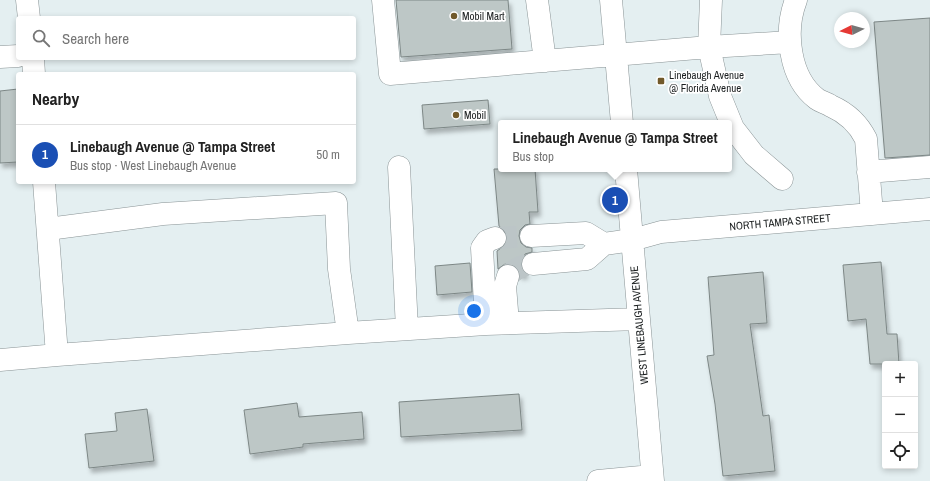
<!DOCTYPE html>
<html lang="en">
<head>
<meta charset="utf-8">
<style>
  :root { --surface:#fff; --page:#f2f2f2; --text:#222; --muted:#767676; --line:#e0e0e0; --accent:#db2777 }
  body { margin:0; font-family:"Archivo Narrow",sans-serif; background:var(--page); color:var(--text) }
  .controls { position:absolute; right:12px; bottom:12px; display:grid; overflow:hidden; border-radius:4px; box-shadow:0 2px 6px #0003 }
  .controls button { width:36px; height:36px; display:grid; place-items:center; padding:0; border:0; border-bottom:1px solid var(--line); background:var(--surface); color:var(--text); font:20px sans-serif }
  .compass { position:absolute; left:834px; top:12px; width:36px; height:36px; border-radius:50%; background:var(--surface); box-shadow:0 2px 6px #0003; rotate:265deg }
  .you { position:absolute; left:474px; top:311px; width:14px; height:14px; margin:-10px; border:3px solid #fff; border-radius:50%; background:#1a73e8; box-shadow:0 0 0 6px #1a73e833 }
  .badge { display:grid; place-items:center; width:26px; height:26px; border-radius:50%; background:var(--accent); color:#fff; font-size:13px; font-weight:700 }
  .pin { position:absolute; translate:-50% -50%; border:2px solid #fff; box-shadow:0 1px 4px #0006 }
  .popup { position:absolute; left:498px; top:120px; width:234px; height:52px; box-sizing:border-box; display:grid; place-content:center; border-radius:4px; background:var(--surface); filter:drop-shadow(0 1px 3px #0005); font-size:13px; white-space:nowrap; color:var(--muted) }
  .popup b { font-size:15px; color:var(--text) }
  .popup::after { content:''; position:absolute; left:50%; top:100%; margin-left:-8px; border:8px solid transparent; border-top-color:var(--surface) }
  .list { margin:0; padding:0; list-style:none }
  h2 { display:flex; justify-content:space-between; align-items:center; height:52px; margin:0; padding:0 16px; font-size:17px }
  h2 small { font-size:13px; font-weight:400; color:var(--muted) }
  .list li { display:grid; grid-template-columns:26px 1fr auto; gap:12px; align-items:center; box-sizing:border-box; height:60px; padding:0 16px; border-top:1px solid var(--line) }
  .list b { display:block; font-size:15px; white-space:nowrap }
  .list p { margin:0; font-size:13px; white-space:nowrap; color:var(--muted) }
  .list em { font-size:13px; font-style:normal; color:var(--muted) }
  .icon { flex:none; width:22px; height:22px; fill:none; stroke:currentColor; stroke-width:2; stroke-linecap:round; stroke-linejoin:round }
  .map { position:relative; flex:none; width:930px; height:481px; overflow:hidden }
  .search { position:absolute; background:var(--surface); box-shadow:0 2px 6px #0003; left:16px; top:16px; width:340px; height:44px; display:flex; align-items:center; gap:10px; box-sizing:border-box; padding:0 14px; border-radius:4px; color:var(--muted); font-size:15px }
  .panel { position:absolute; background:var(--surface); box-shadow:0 2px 6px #0003; left:16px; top:72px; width:340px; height:112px; border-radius:4px }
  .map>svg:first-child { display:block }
  .building { fill:#bdc7c6; stroke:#7d8786; filter:url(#shadow) }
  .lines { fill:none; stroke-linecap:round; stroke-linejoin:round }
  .minor-tunnel { stroke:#bcc5c7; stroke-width:22; stroke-dasharray:22 11; stroke-linecap:butt }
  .minor-casing { stroke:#899395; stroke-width:23 }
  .minor { stroke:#fff; stroke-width:22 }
  .poi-dot { fill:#71592a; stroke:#fff; stroke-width:1.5 }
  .labels { text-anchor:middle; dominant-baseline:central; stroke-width:3.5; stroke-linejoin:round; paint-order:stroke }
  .poi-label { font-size:11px; fill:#1a1e1f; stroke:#fff; text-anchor:start }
  .street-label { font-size:11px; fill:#1a1e1f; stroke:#fff }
</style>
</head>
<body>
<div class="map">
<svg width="930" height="481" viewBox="0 0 930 481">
  <defs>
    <filter id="shadow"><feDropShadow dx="2.5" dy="4.5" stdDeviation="2" flood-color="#0004"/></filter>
  </defs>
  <rect width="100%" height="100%" fill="#e4eff1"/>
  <!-- building -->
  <path class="building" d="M 396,0 L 508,0 L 512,49 L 401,57 Z
    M 930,18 L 930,155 L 885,158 L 874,22 Z
    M 18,89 L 18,162 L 0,163 L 0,91 Z
    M 488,100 L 490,124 L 424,129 L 422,105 Z
    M 494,169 L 535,169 L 538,212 L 529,212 L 530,224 L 525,225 L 520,230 L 519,236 L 521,243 L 526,247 L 532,248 L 532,252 L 525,254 L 522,259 L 521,266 L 526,274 L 520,275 L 517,268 L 511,264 L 505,264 L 498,269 L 497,251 L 504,246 L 507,240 L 507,233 L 499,226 Z
    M 881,262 L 887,334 L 897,334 L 899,364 L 870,364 L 866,319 L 848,321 L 843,265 Z
    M 470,263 L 472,292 L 437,295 L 435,266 Z
    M 763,272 L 767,323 L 750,324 L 763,416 L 769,415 L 775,471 L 723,476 L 715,404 L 707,356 L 714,355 L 708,277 Z
    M 519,394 L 522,430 L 401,437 L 399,402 Z
    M 297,403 L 299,417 L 362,412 L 364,439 L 303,444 L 303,447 L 250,454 L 244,410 Z
    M 147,409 L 154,461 L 89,468 L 85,434 L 117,431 L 115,413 Z"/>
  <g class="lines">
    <!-- minor-tunnel -->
    <path class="minor-tunnel" d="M 495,238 L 531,236
      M 508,276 C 516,268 522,265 533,264"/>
    <defs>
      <path id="minor" d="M 27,0 L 29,18
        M 383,0 L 390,74 L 709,47 L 790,42
        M 537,0 L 545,61
        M 611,0 L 622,123
        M 711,0 L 709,47 L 720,96 L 733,128 L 754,155 L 782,179
        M 796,0 C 784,31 789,78 817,99 C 821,102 827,103 831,106 C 847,113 858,123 866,139 L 872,214
        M 0,57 L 18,56
        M 33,58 L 34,74
        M 399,167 L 407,329
        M 626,169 L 653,481
        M 868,172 L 930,167
        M 48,229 L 163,214 L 336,203 L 339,269 L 348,333 L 57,355
        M 531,236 L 586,233 L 604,244
        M 533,264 L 587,259 L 604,244 L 632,240 L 661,232 L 930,209
        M 508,276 L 505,286 L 508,323
        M 486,324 L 482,248 L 487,241 L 495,238
        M 348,333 L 486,324 L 639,319
        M 0,360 L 57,355 L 44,182
        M 598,481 L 652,476"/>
    </defs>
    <!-- minor casing -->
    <use href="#minor" class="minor-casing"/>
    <!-- minor -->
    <use href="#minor" class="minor"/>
  </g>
  <!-- markers -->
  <g class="poi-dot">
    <circle cx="454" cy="16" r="4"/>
    <rect x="657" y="77" width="8" height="8" rx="2"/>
    <circle cx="456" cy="115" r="4"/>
  </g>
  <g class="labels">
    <!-- poi labels -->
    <g class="poi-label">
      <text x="462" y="16">Mobil Mart</text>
      <text x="669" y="75">Linebaugh Avenue<tspan x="669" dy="13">@ Florida Avenue</tspan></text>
      <text x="464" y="115">Mobil</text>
    </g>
    <!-- street labels -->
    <g class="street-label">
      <text transform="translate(780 222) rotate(-5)">NORTH TAMPA STREET</text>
      <text transform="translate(639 325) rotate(-95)">WEST LINEBAUGH AVENUE</text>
    </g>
  </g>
</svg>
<div class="controls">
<button>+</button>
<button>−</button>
<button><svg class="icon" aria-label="locate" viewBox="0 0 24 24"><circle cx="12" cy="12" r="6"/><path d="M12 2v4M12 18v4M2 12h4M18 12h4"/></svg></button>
</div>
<svg class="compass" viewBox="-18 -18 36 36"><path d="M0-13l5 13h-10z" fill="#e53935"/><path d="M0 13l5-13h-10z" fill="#767676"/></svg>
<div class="you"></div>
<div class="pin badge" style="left:615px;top:200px;background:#1a4fb4">1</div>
<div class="popup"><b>Linebaugh Avenue @ Tampa Street</b>Bus stop</div>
<div class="search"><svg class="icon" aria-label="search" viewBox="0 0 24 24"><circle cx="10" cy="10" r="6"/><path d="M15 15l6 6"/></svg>Search here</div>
<section class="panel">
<h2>Nearby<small></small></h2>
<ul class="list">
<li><span class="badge" style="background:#1a4fb4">1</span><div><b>Linebaugh Avenue @ Tampa Street</b><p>Bus stop · West Linebaugh Avenue</p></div><em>50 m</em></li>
</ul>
</section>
</div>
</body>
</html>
